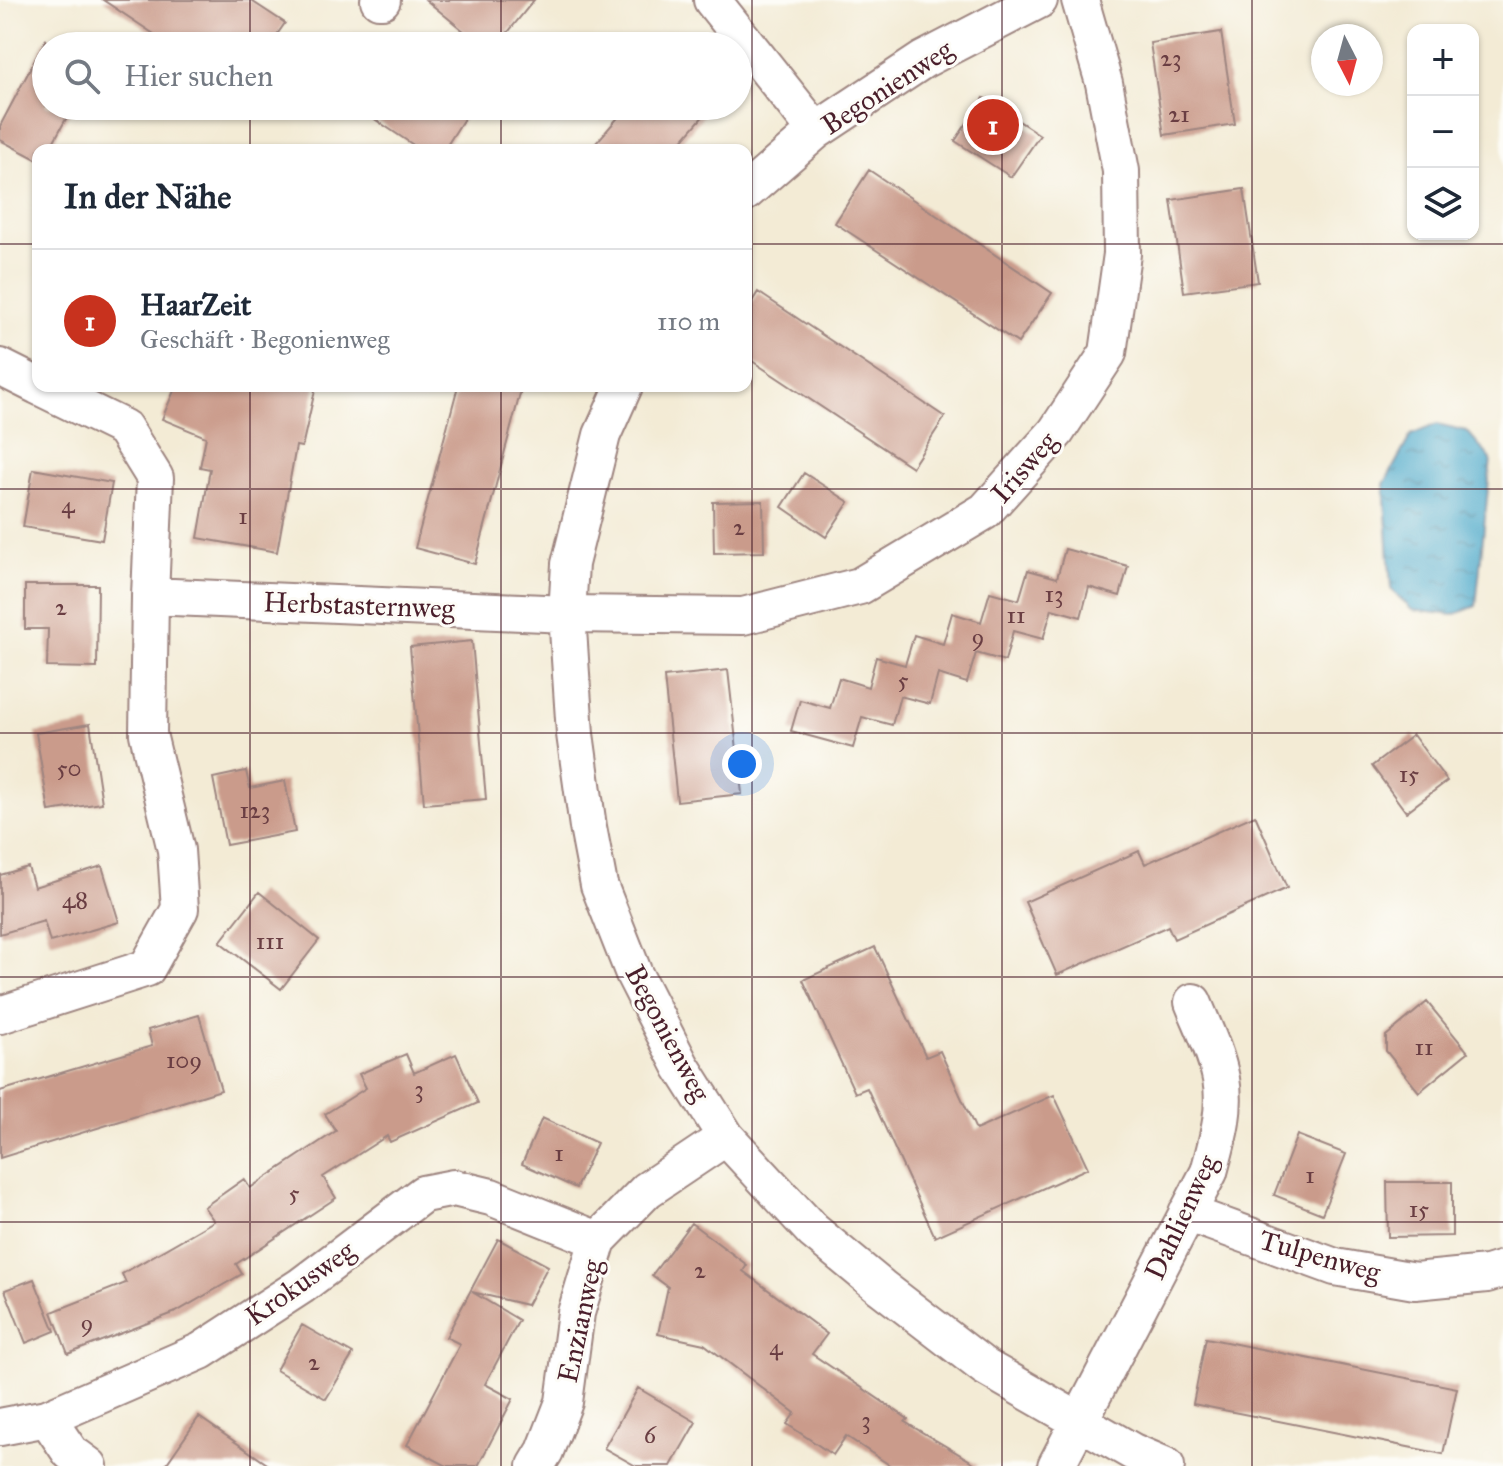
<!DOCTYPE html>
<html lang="de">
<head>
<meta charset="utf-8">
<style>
  :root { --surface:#fff; --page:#f2f2f3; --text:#1f2937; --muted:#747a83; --line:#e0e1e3; --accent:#c8321e }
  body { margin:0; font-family:"IM FELL Great Primer",serif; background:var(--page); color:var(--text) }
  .controls { position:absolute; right:24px; top:24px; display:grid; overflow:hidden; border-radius:16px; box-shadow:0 2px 6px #0004 }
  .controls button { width:72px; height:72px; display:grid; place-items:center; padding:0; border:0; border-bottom:2px solid var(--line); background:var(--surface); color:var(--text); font:40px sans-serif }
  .compass { position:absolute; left:1311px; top:24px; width:72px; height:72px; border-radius:50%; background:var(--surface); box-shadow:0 2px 6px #0004; rotate:174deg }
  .you { position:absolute; left:742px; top:764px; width:28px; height:28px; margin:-20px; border:6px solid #fff; border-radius:50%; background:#1a73e8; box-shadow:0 0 0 12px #1a73e833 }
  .badge { display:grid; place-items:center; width:52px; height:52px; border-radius:50%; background:var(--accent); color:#fff; font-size:26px; font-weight:700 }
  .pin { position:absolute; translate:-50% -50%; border:4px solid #fff; box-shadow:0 2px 8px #0006 }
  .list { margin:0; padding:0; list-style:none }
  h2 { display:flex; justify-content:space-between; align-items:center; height:104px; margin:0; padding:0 32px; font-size:34px }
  h2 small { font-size:26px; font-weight:400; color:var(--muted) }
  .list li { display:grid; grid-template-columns:52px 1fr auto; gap:24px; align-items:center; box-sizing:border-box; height:144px; padding:0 32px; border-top:2px solid var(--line) }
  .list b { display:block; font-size:30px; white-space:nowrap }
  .list p { margin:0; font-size:26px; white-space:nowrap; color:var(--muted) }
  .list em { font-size:26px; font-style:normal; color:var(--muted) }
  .icon { flex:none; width:44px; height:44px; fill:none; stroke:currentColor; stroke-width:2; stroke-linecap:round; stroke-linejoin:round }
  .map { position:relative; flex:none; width:1503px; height:1466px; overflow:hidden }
  .search { position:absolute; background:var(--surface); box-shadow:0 2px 6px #0004; left:32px; top:32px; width:720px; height:88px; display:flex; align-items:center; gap:20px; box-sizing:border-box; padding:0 28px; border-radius:44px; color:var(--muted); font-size:30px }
  .panel { position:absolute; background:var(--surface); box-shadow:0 2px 6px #0004; left:32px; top:144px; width:720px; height:248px; border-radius:16px }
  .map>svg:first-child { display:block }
  .water { fill:url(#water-ripples); stroke:#4a637a; stroke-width:2 }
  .building { fill:#ca9b8b }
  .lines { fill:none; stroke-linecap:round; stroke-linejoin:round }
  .street-casing { stroke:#9e8580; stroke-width:40 }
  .street { stroke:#fff; stroke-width:36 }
  .grid { fill:none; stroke:#4a1f2b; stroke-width:2; stroke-opacity:0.55 }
  .labels { text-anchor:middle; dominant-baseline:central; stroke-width:6; stroke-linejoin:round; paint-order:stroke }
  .number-label { font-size:24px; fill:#6a3e43 }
  .street-label { font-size:28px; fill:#4a1f2b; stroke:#fdfcf7 }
</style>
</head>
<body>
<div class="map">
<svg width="1503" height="1466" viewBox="0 0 1503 1466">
  <defs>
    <pattern id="water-ripples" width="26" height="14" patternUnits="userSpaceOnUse" patternTransform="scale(2)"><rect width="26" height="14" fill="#4aa7c9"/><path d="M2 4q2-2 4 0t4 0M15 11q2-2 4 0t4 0" fill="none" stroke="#4087a3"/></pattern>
  </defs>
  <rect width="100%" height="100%" fill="#fdfcf7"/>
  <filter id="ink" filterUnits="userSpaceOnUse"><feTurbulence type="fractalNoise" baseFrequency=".0125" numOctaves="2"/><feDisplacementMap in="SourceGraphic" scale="16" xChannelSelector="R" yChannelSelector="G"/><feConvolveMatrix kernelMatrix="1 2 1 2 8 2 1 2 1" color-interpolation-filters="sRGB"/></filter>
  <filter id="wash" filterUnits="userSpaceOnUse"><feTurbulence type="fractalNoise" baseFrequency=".006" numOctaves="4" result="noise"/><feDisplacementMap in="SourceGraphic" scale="32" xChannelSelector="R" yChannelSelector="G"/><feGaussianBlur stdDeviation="1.8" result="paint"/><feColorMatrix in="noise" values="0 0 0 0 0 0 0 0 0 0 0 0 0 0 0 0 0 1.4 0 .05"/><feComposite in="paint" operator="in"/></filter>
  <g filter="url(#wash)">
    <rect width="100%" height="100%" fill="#f3ebd5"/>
    <!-- water -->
    <path class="water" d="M 1437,424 L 1467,431 L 1491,459 L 1476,606 L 1453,615 L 1412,610 L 1391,589 L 1384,484 L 1411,435 Z"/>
    <g id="blocks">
      <!-- building -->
      <path class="building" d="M 103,0 L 250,0 L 285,23 L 269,46 L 172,46 Z
        M 426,0 L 534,0 L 497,46 L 482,46 Z
        M 1221,32 L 1235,124 L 1164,135 L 1150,43 Z
        M 46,39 L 46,106 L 73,106 L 49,150 L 38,150 L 38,160 L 0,140 L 0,126 Z
        M 984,98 L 1040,135 L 1011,177 L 955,141 Z
        M 355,106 L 472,106 L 444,150 L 421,150 Z
        M 628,106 L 712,106 L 674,150 L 590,150 Z
        M 869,170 L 1052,293 L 1018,343 L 835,223 Z
        M 1244,189 L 1258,282 L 1184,292 L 1171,200 Z
        M 758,292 L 945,417 L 912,467 L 746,357 L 746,311 Z
        M 176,386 L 316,386 L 302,447 L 296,446 L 277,552 L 198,538 L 210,469 L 200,467 L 206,437 L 162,419 Z
        M 458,386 L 522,386 L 475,564 L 415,548 Z
        M 33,469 L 112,483 L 102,540 L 23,527 Z
        M 804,473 L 849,502 L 826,537 L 782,507 Z
        M 763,501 L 764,552 L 714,553 L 713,502 Z
        M 1065,549 L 1128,566 L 1120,596 L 1089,587 L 1081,617 L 1052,609 L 1043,639 L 1013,631 L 1005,661 L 976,653 L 967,683 L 938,674 L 930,704 L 900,696 L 892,725 L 862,717 L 853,748 L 791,731 L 800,700 L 830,708 L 839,678 L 868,687 L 876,657 L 905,665 L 914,635 L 943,644 L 952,613 L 981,622 L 990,592 L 1019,600 L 1028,570 L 1057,578 Z
        M 25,585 L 98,585 L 97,668 L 47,667 L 48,629 L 25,629 Z
        M 472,641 L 486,799 L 424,804 L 410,647 Z
        M 728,670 L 742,794 L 677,801 L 664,677 Z
        M 90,724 L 102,803 L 49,811 L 36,733 Z
        M 1413,735 L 1447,781 L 1406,812 L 1372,766 Z
        M 246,771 L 250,788 L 285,781 L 295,832 L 226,845 L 213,778 Z
        M 1255,815 L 1287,888 L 1174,939 L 1168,926 L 1057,975 L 1025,902 L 1139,851 L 1145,864 Z
        M 102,866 L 119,922 L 50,942 L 44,921 L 0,934 L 0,875 L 28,867 L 34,887 Z
        M 259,892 L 319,940 L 281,989 L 220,942 Z
        M 875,947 L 926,1057 L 940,1051 L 976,1130 L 1054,1095 L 1088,1168 L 935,1237 L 867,1088 L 855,1093 L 803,980 Z
        M 1427,1002 L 1468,1052 L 1419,1092 L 1386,1051 L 1386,1036 Z
        M 199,1015 L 221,1090 L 0,1158 L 0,1091 L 152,1046 L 148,1030 Z
        M 406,1054 L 414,1073 L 456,1054 L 478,1103 L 390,1142 L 387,1136 L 323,1177 L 336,1198 L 236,1264 L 242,1274 L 176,1312 L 68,1354 L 52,1312 L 126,1283 L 122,1274 L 214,1221 L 204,1207 L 244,1179 L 250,1188 L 336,1131 L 325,1114 L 366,1088 L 359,1074 Z
        M 542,1118 L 597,1143 L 576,1188 L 522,1164 Z
        M 1297,1135 L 1346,1154 L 1322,1214 L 1274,1195 Z
        M 1387,1182 L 1452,1182 L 1452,1236 L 1388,1237 Z
        M 691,1223 L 747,1265 L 743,1271 L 827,1334 L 812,1354 L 908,1419 L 905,1422 L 979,1466 L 891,1466 L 846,1436 L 833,1455 L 787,1424 L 795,1413 L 704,1344 L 658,1334 L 668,1287 L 652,1275 Z
        M 498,1239 L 548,1266 L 527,1305 L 472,1292 L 519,1320 L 485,1384 L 513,1399 L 478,1466 L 447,1466 L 407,1445 L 460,1344 L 446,1337 Z
        M 34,1279 L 55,1331 L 26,1343 L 5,1290 Z
        M 302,1325 L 353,1354 L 326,1399 L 276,1370 Z
        M 1206,1338 L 1457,1388 L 1443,1454 L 1193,1404 Z
        M 638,1388 L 696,1422 L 671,1466 L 636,1466 L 604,1448 Z
        M 199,1417 L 270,1466 L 165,1466 Z"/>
    </g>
  </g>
  <g filter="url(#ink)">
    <use href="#blocks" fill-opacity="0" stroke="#9e8580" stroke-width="2"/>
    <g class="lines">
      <defs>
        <path id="street" d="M 379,0 L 382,0
          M 712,0 L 816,131
          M 746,192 L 816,131 L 923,60 L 1039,0
          M 0,367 L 38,386
          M 624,386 L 602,435 L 570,564 L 567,614 L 575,734 L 588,827 L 599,885 L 634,974 L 681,1066 L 726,1137 L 813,1231 L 881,1287 L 985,1367 L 1133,1452 L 1166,1466
          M 150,596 L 567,614 L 743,616 L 860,586 L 985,511 L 1056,432 L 1108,353 L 1122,254 L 1121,171 L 1104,83 L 1080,0
          M 0,1015 L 147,968 L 180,909 L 176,850 L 148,734 L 150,596 L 155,478 L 124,428 L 38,386
          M 1187,1213 L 1335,1267 L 1415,1281 L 1487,1274 L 1503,1269
          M 47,1418 L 70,1452 L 89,1466
          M 0,1427 L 47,1418 L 201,1351 L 301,1286 L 423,1194 L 454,1188 L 491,1197 L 598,1240
          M 536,1466 L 545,1451 L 564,1402 L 576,1313 L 598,1240 L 647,1190 L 726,1137
          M 1056,1466 L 1209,1172 C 1217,1142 1227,1110 1221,1079 C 1216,1052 1203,1027 1193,1002"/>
      </defs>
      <!-- street casing -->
      <use href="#street" class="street-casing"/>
      <!-- street -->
      <use href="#street" class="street"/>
    </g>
  </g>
  <!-- grid -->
  <path class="grid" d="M 250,0 L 250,46M 501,0 L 501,46M 752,0 L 752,1466M 1002,0 L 1002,1466M 1252,0 L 1252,1466M 250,106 L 250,150M 501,106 L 501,150M 0,244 L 38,244M 746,244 L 1503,244M 250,386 L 250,1466M 501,386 L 501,1466M 0,489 L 1503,489M 0,733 L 1503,733M 0,977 L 1503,977M 0,1222 L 1503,1222"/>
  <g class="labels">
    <!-- number labels -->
    <g class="number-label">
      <text x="1171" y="58">23</text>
      <text x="1179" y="114">21</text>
      <text x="68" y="505">4</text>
      <text x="243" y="516">1</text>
      <text x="739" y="527">2</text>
      <text x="1054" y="594">13</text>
      <text x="61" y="607">2</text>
      <text x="1016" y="615">11</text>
      <text x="978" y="637">9</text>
      <text x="903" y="680">5</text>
      <text x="69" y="768">50</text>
      <text x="1409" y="774">15</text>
      <text x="255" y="810">123</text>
      <text x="75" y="900">48</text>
      <text x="270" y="941">111</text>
      <text x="1424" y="1047">11</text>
      <text x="184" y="1060">109</text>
      <text x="419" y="1089">3</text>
      <text x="559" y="1153">1</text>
      <text x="1310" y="1175">1</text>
      <text x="294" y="1193">5</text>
      <text x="1419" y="1209">15</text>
      <text x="700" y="1270">2</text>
      <text x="87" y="1323">9</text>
      <text x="776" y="1347">4</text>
      <text x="314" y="1362">2</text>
      <text x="866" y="1420">3</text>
      <text x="650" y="1435">6</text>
    </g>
    <!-- street labels -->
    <g class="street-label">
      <text transform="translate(887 87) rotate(-33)">Begonienweg</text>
      <text transform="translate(1024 467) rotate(-49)">Irisweg</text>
      <text transform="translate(359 605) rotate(2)">Herbstasternweg</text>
      <text transform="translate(668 1033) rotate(62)">Begonienweg</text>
      <text transform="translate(1181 1217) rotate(-65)">Dahlienweg</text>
      <text transform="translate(1320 1256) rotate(16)">Tulpenweg</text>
      <text transform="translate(300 1283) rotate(-35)">Krokusweg</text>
      <text transform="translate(580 1321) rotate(-78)">Enzianweg</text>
    </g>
  </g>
</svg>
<div class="controls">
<button>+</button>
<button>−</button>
<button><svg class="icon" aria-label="layers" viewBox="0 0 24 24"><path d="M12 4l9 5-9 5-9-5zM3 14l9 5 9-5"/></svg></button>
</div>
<svg class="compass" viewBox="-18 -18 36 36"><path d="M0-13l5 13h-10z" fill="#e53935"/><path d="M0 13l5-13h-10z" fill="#747a83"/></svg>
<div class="you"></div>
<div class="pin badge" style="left:993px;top:125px">1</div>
<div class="search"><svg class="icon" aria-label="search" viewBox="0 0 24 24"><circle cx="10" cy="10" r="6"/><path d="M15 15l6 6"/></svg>Hier suchen</div>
<section class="panel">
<h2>In der Nähe<small></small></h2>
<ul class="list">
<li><span class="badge">1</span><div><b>HaarZeit</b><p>Geschäft · Begonienweg</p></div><em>110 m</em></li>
</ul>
</section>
</div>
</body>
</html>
